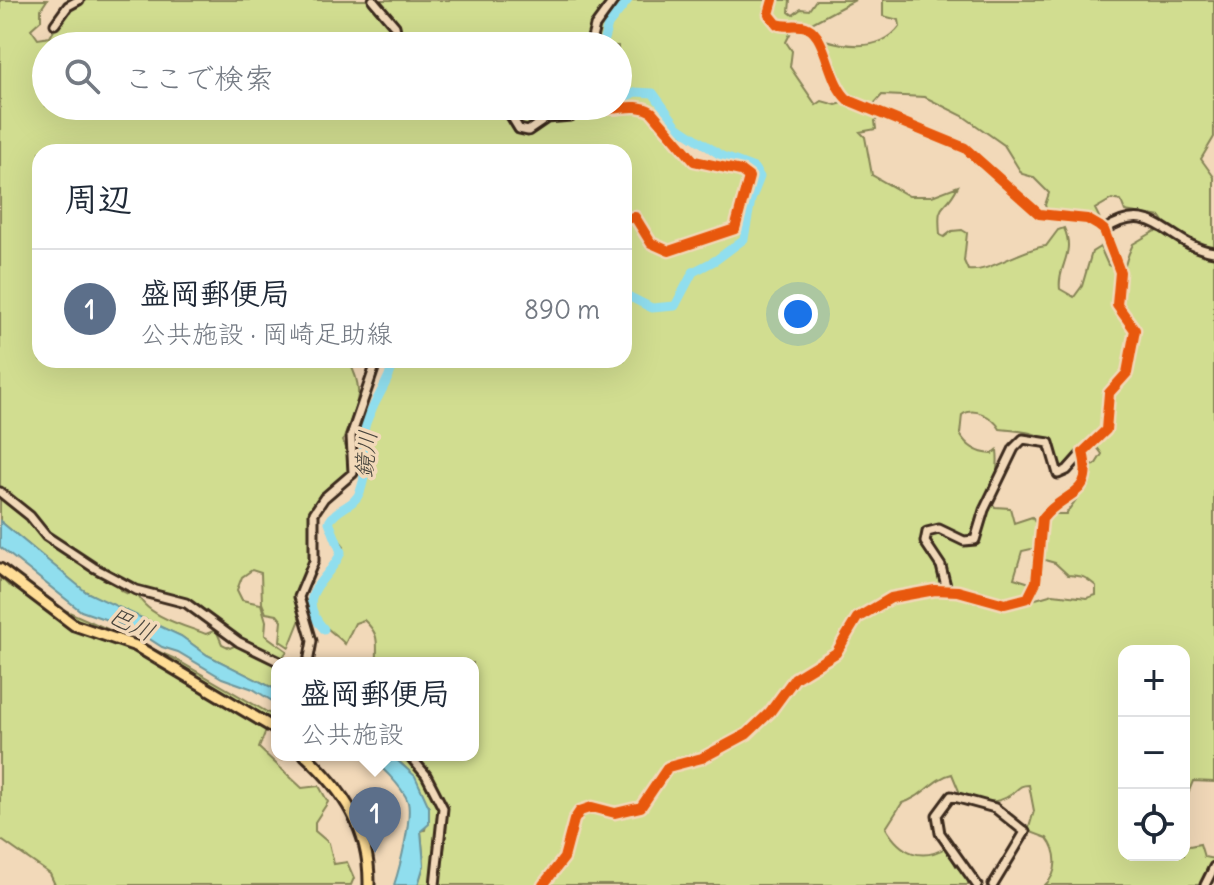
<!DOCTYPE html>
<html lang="ja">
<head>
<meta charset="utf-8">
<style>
  :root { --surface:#fff; --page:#f2f2f3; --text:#1f2937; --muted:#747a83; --line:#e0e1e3; --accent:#d1495b }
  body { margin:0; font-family:Delius,"Klee One",sans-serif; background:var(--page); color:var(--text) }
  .controls { position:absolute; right:24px; bottom:24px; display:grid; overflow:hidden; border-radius:16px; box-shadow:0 8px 32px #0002 }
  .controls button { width:72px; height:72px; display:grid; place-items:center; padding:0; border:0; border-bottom:2px solid var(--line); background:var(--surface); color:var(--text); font:40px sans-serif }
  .you { position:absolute; left:798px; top:314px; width:28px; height:28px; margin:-20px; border:6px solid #fff; border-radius:50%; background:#1a73e8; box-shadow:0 0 0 12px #1a73e833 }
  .badge { display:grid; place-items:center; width:52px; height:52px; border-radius:50%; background:var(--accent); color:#fff; font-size:26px; font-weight:700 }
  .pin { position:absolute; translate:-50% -66px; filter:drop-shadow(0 2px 4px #0008) }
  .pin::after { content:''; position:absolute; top:42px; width:28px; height:24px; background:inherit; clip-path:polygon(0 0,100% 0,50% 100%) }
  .popup { position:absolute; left:271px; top:657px; width:208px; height:104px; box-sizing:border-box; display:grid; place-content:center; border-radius:16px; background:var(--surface); filter:drop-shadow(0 2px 6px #0005); font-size:26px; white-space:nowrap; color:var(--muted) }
  .popup b { font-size:30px; color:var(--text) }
  .popup::after { content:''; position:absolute; left:50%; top:100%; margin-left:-16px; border:16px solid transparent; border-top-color:var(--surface) }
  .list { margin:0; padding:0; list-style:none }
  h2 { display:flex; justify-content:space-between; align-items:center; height:104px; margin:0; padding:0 32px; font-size:34px }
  h2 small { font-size:26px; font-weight:400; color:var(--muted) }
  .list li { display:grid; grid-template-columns:52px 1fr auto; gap:24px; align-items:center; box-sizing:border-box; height:120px; padding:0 32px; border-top:2px solid var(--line) }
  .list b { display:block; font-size:30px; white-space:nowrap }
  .list p { margin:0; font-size:26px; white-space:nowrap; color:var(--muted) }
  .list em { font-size:26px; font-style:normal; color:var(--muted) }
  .icon { flex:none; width:44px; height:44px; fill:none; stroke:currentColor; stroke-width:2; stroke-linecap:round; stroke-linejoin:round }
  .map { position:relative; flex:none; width:1214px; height:885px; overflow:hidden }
  .search { position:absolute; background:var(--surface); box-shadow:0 8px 32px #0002; left:32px; top:32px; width:600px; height:88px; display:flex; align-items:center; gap:20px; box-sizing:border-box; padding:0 28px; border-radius:44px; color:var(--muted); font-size:30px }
  .panel { position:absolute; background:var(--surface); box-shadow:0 8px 32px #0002; left:32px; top:144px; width:600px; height:224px; border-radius:24px }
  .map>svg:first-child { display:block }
  .green { fill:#d1dd90; stroke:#868457; stroke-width:2 }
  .water { fill:#90deee; stroke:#6e969b; stroke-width:2 }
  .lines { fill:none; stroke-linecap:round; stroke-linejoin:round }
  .river { stroke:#90deee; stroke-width:9 }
  .minor-casing { stroke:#3b2a1e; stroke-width:13 }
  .major-casing { stroke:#3b2a1e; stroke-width:15 }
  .minor { stroke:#f2d9b9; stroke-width:7 }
  .major { stroke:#ffdd96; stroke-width:9 }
  .cycleway-casing { stroke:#f2d9b9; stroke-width:15 }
  .cycleway { stroke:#e8590c; stroke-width:10 }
  .labels { text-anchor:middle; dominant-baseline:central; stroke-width:7; stroke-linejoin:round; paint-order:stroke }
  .water-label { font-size:24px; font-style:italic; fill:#48453d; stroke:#f2d9b9 }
</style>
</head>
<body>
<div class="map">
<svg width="1214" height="885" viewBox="0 0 1214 885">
  <rect width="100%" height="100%" fill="#f2d9b9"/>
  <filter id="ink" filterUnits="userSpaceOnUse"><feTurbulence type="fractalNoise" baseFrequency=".0125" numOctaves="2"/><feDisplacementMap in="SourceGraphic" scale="16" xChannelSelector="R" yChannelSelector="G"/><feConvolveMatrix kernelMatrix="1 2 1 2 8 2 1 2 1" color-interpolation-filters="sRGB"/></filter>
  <g filter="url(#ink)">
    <!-- green -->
    <path class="green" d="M 0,0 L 47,0 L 41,9 L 41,20 L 31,29 L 38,39 L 50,37 L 66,10 L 81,0 L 370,0 L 391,25 L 396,46 L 46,46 L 46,106 L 455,106 C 470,112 487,102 500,107 C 513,112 511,130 526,134 L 537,131 L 547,121 L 574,118 L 590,107 C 608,116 627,103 646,111 C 666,120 673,151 692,163 C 708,173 730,167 746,179 L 734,226 L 675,248 L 658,245 L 640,217 L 624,216 L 624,152 L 40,152 L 40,360 L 348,360 C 368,394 354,408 343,441 L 350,457 L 351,469 L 312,509 L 312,553 L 297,591 L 301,617 L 289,647 L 280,641 L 282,621 L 277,615 L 266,613 L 262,603 L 261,573 L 252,570 L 242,577 L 237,590 L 242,600 L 261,604 L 266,621 L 265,635 L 287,651 L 281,660 L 239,640 L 186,600 L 143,590 L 111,575 L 105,568 L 55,541 L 0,489 Z
      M 381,0 L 611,0 L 587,46 L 402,46 L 396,23 L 377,2 Z
      M 617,0 L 769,0 C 761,18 773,30 792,30 L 786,42 L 792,51 L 790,67 L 816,105 L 822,101 L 836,105 L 847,102 L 881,116 L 875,121 L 876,129 L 860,132 L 865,137 L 872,175 L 909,196 L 932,196 L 958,186 C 943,216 937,197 940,235 L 944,237 L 952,231 L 962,230 L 967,233 L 964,261 L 968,270 C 990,273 1020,249 1046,246 L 1058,230 L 1064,228 C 1076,254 1057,266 1060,289 L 1074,297 L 1082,286 L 1092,252 L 1100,247 L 1108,265 L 1116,269 L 1114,306 L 1132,328 L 1124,371 L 1107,390 L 1101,431 L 1086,441 L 1061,472 C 1047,432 1041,433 1000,429 C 993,417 974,406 962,415 L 960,434 C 967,447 978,453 992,454 L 997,450 C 1000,476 989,525 967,541 L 945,529 L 924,535 L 939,566 L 941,587 L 904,590 L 858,614 L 838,645 L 799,672 L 746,733 L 703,756 L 667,765 L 640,804 L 615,810 L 589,805 L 581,807 L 563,855 L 540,885 L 437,885 C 441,871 450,823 445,810 C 438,791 422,772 412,755 L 473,755 L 473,663 L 377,663 C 376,642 381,636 364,620 L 355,623 L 345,644 C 336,634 325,629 318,618 C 299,591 338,571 344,546 L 333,532 L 332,522 L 339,512 L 355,504 L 363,491 L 369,455 L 366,426 L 397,360 L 624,360 L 624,222 L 635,221 L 654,250 C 679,260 704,238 731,235 L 742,224 L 743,204 L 752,176 L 695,135 L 675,134 L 646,106 L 618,105 L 618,46 L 592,46 L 598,26 Z
      M 777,0 L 790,0 L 789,12 L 793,15 L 801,9 L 809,10 L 816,0 L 855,0 L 808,25 L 779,23 L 772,14 Z
      M 883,0 L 1214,0 L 1214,137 L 1201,159 L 1214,177 L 1214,250 C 1193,248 1172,235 1161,217 L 1125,211 L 1121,201 L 1112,199 L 1095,209 L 1103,225 L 1048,214 L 1045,205 L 1049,193 L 1033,177 L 1022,174 L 1004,145 L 963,116 L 925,97 L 882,95 L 872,106 L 843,92 L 822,39 C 848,47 881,52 900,26 L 899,20 L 883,16 Z
      M 509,106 L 580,106 L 567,114 L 545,115 L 529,128 L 521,127 Z
      M 1155,231 C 1173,233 1189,249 1214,253 L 1214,782 L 1193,781 L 1184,803 L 1184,651 L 1124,651 L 1124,855 L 1184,855 L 1184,847 L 1200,844 L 1204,857 L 1214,859 L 1204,885 L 1045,885 C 1059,873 1058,852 1047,838 L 1028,831 L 1034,811 L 1029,785 C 1020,785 1019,788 1012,794 C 995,806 980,802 961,796 L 952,774 C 933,778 922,798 902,803 L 886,828 C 901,854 922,862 947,847 L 956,866 L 968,877 L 968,885 L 545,885 L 561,866 L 579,815 L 591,809 L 611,815 L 646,806 L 666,770 L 704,760 L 747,737 L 791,685 L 825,662 L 858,620 L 896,598 L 944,593 L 1008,607 L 1053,594 L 1087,598 L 1096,595 L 1096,586 C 1084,576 1083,576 1068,575 L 1055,563 L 1041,559 L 1043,526 L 1051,514 L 1066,514 C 1075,499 1092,484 1090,466 L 1095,465 L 1102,454 L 1094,443 L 1111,425 L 1111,395 L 1129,375 L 1138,332 L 1137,323 L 1120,304 C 1122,281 1123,264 1133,244 Z
      M 0,494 L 30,518 L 44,537 L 120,584 L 120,590 L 128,594 L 131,589 L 137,592 C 143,615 185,626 206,634 L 216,630 L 222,644 L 230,648 L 238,644 L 277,663 L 277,690 L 207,655 L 181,636 L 112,606 L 83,590 L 0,521 Z
      M 990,501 L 995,507 L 1010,508 L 1014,523 L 1032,517 L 1037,526 L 1036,548 L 1022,551 L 1014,578 L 1030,583 L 1030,588 L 1018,601 L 998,600 L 950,587 L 926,536 L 933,530 L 969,544 Z
      M 0,577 L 8,585 L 175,659 L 272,715 L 259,748 L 302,788 L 319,786 L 328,802 L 315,822 L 315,831 L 329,843 L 334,864 L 347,862 L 354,878 L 351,885 L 55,885 L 50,874 L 0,839 Z
      M 391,755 L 406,755 L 424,777 L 440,809 L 432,885 L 418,884 L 424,865 L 421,831 L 425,830 C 433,799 414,772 391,755 Z"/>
    <!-- water -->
    <path class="water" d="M 0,521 L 86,592 L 181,636 L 207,655 L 277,690 L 277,704 L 253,689 L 222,678 L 178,652 L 162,647 L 134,629 L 81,611 L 0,547 Z
      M 364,755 L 391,755 L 415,776 L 429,807 L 429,824 L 421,831 L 424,865 L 418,885 L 394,885 C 400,867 412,819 408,802 C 403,787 377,761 364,755 Z"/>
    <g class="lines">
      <!-- river -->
      <path class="river" d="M 602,46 L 608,25 L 628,0
        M 618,101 L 635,92 L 653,93 L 677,126 L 722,156 L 754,168 L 760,177 L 751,200 L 744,239 L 716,260 L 693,272 L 675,306 L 652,308 L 624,294
        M 324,629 C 291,593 331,580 341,552 L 329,522 C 337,507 354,507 360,492 C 371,464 359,443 366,423 C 374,401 389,382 395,360"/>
      <defs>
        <path id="minor" d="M 373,0 L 395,26 L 399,46
          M 55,24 L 68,6 L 79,0
          M 590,46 L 595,26 L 614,0
          M 462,106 L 477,106
          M 505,106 L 519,129 L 528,131 L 547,118 L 571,116 L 585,106
          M 595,106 C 615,114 632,100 652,112 L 694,161 L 741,171 L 749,177 L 735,229 L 669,251 L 651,243 L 635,217 L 624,219
          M 1104,230 C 1155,197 1166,245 1214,252
          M 0,492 L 30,516 L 46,536 L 93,567 L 136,590 L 186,603 L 239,642 L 282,663
          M 947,590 L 941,566 L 925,542 L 927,532 L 939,529 L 964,541 L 975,540 L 984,510 L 1014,448 L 1023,439 L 1049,443 L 1058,474 L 1067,470 L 1083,452
          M 308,663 L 312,641 L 299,597 L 314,561 L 314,513 L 324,498 L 353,473 L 351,436 L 377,360
          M 409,755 L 426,775 L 443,808 L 435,885
          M 543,885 L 564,858 L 574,820 L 580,811 L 592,807 L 615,813 L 641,807 L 668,767 L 702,758 L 747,734 L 770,712 L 795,678 L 836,653 L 857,618 L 891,598 L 935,590 L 958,591 L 1005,604 L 1028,598 L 1036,582 L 1042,519 C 1064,490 1095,498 1083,452 L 1106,430 L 1109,393 L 1127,373 L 1135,330 L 1117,305 L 1120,272 L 1104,230 L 1099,226 L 1087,219 L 1039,214 L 965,148 L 848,100 C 828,83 827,37 808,28 C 799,23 787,28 777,24 L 769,14 L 773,0
          M 977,885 L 940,833 L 937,815 L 951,796 L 995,808 L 1025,832 L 993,885
          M 1205,885 L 1214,867"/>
        <path id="major" d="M 0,569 L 74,625 L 136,646 L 277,730
          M 305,755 C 344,791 370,830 369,885"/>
      </defs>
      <!-- minor casing -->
      <use href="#minor" class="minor-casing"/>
      <!-- major casing -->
      <use href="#major" class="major-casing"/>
      <!-- minor -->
      <use href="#minor" class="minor"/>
      <!-- major -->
      <use href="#major" class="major"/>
      <defs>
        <path id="cycleway" d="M 595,106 C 615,114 632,100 652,112 L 694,161 L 741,171 L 749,177 L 735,229 L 669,251 L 651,243 L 635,217 L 624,219
          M 543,885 L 564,858 L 574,820 L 580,811 L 592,807 L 615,813 L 641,807 L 668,767 L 702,758 L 747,734 L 770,712 L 795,678 L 836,653 L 857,618 L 891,598 L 935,590 L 958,591 L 1005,604 L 1028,598 L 1036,582 L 1042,519 C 1064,490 1095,498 1083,452 L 1106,430 L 1109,393 L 1127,373 L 1135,330 L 1117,305 L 1120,272 L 1104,230 L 1099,226 L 1087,219 L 1039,214 L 965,148 L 848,100 C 828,83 827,37 808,28 C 799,23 787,28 777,24 L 769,14 L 773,0"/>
      </defs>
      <!-- cycleway casing -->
      <use href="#cycleway" class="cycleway-casing"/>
      <!-- cycleway -->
      <use href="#cycleway" class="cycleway"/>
    </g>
  </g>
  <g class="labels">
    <!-- water labels -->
    <g class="water-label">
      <text transform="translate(365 454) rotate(-84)">鏡川</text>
      <text transform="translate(132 623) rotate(26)">巴川</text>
    </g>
  </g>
</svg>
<div class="controls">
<button>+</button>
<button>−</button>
<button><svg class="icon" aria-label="locate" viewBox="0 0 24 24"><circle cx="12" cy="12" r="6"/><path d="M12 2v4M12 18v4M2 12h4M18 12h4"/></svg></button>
</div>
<div class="you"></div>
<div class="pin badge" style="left:375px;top:853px;background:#5c6f8a">1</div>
<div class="popup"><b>盛岡郵便局</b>公共施設</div>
<div class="search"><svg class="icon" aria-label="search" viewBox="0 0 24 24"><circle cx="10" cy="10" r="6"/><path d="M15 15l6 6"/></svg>ここで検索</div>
<section class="panel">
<h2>周辺<small></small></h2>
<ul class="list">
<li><span class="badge" style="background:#5c6f8a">1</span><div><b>盛岡郵便局</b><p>公共施設 · 岡崎足助線</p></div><em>890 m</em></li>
</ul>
</section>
</div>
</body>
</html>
